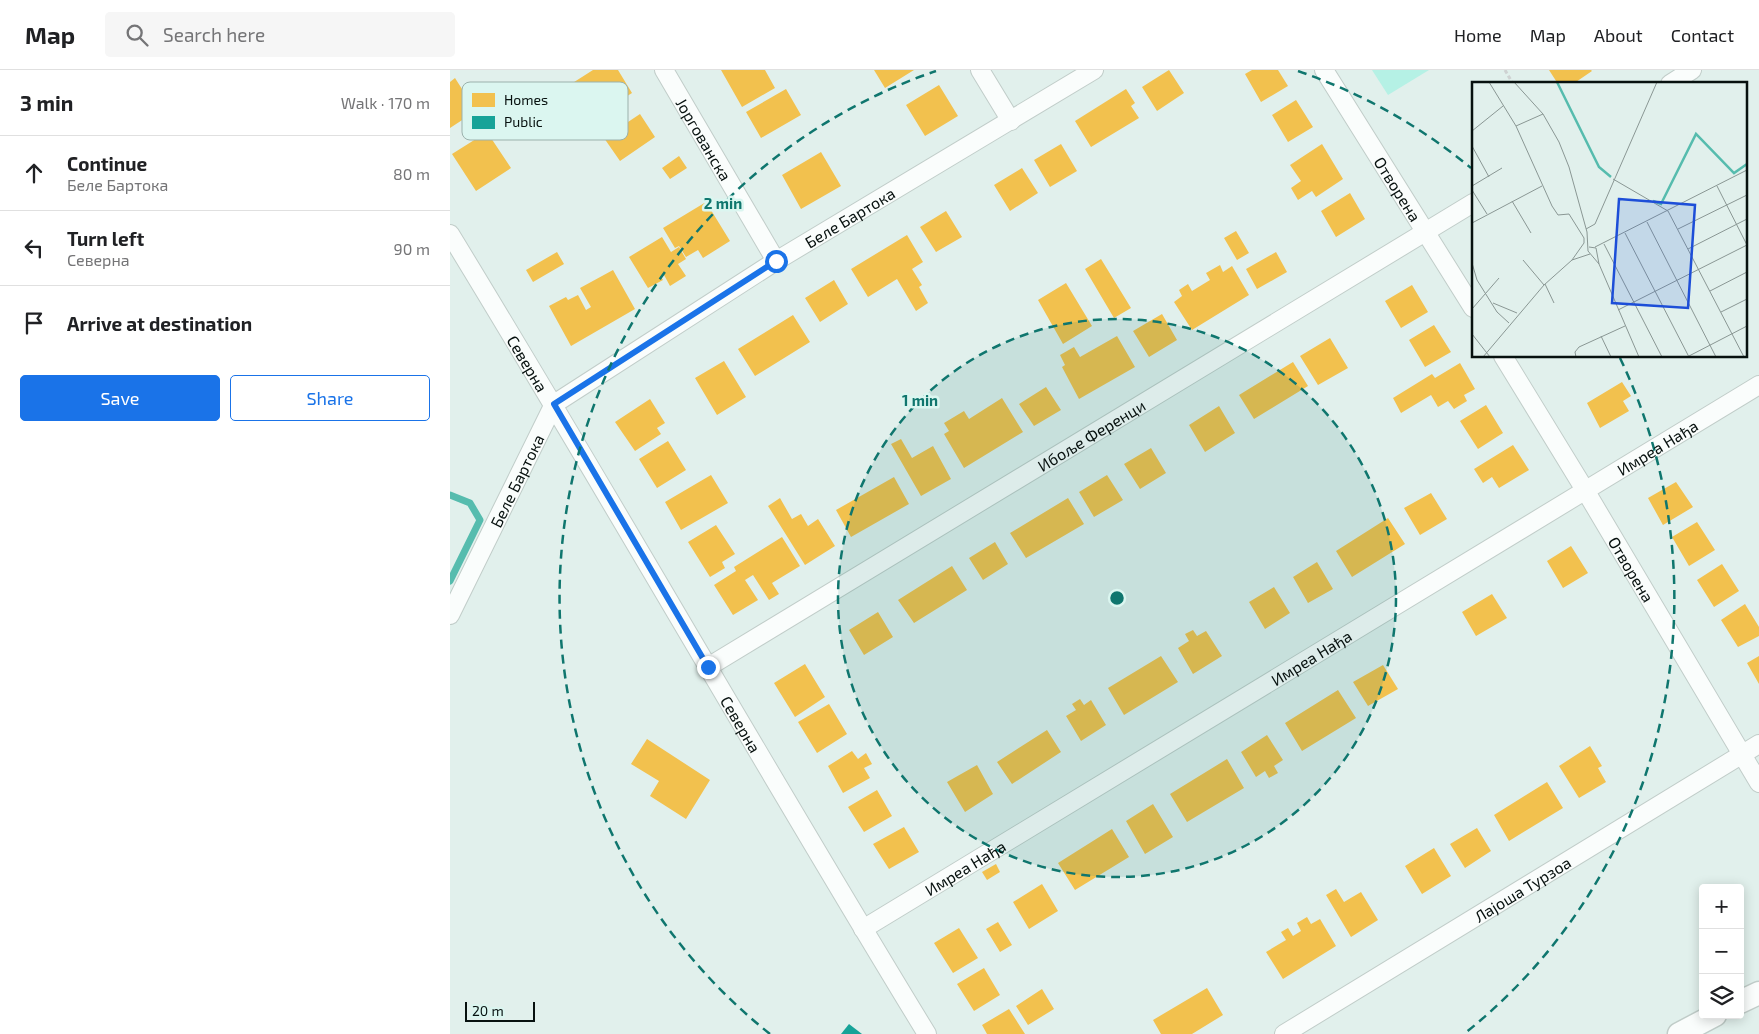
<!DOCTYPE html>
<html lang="en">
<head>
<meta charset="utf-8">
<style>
  :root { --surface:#fff; --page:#f6f6f6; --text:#202124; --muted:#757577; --line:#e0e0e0; --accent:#1a73e8 }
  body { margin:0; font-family:"Exo 2",sans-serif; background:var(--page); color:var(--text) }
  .controls { position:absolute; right:15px; bottom:15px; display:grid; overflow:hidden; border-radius:5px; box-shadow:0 2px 12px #0003 }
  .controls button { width:45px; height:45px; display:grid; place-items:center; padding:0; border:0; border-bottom:1px solid var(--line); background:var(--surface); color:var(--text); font:25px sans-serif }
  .scale { position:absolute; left:15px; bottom:12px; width:70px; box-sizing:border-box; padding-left:5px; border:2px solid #07110f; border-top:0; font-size:14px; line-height:18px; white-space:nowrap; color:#07110f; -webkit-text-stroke:4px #dbf6f0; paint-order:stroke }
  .stop { position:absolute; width:15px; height:15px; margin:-11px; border:4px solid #1a73e8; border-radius:50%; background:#fff }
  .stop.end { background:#1a73e8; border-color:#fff; box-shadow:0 1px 5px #0008 }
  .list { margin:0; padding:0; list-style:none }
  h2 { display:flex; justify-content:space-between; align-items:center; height:65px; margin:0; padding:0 20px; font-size:21px }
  h2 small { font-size:16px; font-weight:400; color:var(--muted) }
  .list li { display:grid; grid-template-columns:32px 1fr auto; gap:15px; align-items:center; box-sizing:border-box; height:75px; padding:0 20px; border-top:1px solid var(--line) }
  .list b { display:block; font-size:19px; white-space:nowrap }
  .list p { margin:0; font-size:16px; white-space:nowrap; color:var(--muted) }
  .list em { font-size:16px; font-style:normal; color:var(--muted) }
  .actions { display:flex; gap:10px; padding:15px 20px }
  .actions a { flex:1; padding:11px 0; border:1px solid var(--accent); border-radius:5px; text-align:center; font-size:18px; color:var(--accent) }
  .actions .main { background:var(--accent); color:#fff }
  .icon { flex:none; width:28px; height:28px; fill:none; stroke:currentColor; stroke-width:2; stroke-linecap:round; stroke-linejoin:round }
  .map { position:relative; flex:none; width:1309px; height:964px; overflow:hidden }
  header { display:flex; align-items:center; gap:30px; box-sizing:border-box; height:70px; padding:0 25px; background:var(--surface); border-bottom:1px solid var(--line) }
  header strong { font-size:24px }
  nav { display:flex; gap:28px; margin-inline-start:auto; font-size:18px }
  .search { width:350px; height:45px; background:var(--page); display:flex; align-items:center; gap:12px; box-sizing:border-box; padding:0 18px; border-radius:5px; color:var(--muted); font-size:19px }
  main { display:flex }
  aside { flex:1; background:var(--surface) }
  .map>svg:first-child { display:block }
  .green { fill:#b5f1e5 }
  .homes { fill:#f2c14e }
  .public { fill:#17a398 }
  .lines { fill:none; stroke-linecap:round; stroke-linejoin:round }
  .stream { stroke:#56bcae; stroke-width:7 }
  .minor-casing { stroke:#c1cdc9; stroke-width:20 }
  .tertiary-casing { stroke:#c1cdc9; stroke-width:25 }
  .path { stroke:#ced2d2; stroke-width:3; stroke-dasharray:4 2.5; stroke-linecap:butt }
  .minor { stroke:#fafdfc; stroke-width:18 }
  .tertiary { stroke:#fafdfc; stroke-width:22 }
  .route { stroke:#1a73e8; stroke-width:6 }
  .ring { fill:none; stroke:#0f766e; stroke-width:2.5; stroke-dasharray:9 6 }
  .labels { text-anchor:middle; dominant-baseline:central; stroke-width:5; stroke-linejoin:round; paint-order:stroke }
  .street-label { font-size:16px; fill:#07110f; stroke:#dbf6f0 }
  .inset-river { fill:none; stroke:#56bcae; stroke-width:2.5 }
  .inset-road { fill:none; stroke:#8a9794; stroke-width:1 }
  .view { fill:#1d4ed8; fill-opacity:0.15; stroke:#1d4ed8; stroke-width:2.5 }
  .inset-edge { fill:none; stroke:#07110f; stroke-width:2.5 }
  .key { fill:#dbf6f0; stroke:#9bb1ac; stroke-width:1 }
  .key-label { font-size:14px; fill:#07110f }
  .centre { fill:#0f766e; stroke:#dbf6f0; stroke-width:2.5 }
  .ring-label { font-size:15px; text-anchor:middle; font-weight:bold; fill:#0f766e; stroke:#dbf6f0; stroke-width:5; stroke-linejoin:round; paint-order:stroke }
</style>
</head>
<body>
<header>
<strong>Map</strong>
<div class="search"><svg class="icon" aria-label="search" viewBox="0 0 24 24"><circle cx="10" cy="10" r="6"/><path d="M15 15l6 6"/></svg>Search here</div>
<nav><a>Home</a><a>Map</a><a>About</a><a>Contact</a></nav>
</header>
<main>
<aside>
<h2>3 min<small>Walk · 170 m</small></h2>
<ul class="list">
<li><svg class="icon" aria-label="ahead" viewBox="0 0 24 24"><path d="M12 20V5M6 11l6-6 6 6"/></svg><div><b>Continue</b><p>Беле Бартока</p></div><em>80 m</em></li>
<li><svg class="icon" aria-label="left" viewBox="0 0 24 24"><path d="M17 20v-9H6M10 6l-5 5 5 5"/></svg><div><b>Turn left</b><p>Северна</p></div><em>90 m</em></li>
<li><svg class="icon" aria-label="arrive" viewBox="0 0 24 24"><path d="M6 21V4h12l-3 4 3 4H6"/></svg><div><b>Arrive at destination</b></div></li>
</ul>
<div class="actions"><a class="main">Save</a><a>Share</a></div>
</aside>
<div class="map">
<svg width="1309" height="964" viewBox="0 0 1309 964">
  <rect width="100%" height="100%" fill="#e1f0ec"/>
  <!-- green -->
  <path class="green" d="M 922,0 L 979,0 L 938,25 Z"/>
  <!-- homes -->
  <path class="homes" d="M 143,0 L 168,0 L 182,23 L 142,48 L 121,14 Z
    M 271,0 L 315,0 L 325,18 L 292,37 Z
    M 424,0 L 464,0 L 435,18 Z
    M 719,0 L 734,23 L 707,41 L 692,17 Z
    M 802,0 L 828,0 L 838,16 L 811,32 L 795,4 Z
    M 1099,0 L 1141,0 L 1142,1 L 1123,14 L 1108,14 Z
    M 5,8 L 26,41 L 0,58 L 0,12 Z
    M 489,15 L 508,46 L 475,66 L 456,35 Z
    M 336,19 L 351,45 L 311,68 L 296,42 Z
    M 676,19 L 685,33 L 681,36 L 689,48 L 641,77 L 625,51 Z
    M 846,30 L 863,57 L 838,72 L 822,45 Z
    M 190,44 L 205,67 L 170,91 L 154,68 Z
    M 37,62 L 61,98 L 26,121 L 2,84 Z
    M 611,74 L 627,101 L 600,117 L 584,90 Z
    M 872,74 L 893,109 L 866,127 L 862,121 L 848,130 L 841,118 L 851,111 L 840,95 Z
    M 371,82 L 391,116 L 351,139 L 332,105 Z
    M 229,86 L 237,98 L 220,109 L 212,98 Z
    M 572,98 L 588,123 L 560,141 L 544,115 Z
    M 900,123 L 915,149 L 886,167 L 871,141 Z
    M 256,132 L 280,171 L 253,188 L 248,180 L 236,187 L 229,176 L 225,178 L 213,158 Z
    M 496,141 L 512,167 L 486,182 L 470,157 Z
    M 786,161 L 799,183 L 787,190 L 774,168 Z
    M 457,165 L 473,192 L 462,199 L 472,215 L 469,217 L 478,233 L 466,241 L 447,209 L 418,227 L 401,199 Z
    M 212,167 L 221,182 L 229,177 L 236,189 L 228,194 L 236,206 L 220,216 L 214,205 L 211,207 L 213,210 L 198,218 L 179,187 Z
    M 107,182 L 114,194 L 83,212 L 76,200 Z
    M 826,182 L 837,202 L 807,219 L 796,199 Z
    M 651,189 L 681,238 L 664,248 L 635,199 Z
    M 770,195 L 773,202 L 782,196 L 799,225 L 742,260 L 724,232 L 732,226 L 729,220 L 738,214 L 742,221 L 760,210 L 756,203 Z
    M 163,200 L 185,239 L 121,276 L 99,236 L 116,227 L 118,230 L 128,225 L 136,240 L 141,237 L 130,218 Z
    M 384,210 L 398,234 L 370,252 L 355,228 Z
    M 616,213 L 642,256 L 613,274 L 588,230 Z
    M 962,215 L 978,242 L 951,258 L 935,231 Z
    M 712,244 L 727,270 L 699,287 L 683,261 Z
    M 343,245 L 360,272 L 305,306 L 288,279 Z
    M 984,255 L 1001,282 L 975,297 L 959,270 Z
    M 667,266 L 685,297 L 629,329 L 612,297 L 615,295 L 610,285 L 624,277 L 630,287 Z
    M 880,268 L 898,298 L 868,315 L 850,286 Z
    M 274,291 L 296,327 L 267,345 L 245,308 Z
    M 843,292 L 858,316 L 804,349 L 789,325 Z
    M 1010,293 L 1025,319 L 1014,325 L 1017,331 L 1004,339 L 998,331 L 988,337 L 981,325 L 951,343 L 943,328 L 982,304 L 985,308 Z
    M 1172,312 L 1181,326 L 1173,331 L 1179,341 L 1150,358 L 1137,333 Z
    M 596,317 L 611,340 L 584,356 L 569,334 Z
    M 552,328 L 573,362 L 514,398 L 494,364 L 499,361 L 494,353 L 514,341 L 519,349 Z
    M 200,329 L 215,353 L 207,358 L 211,364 L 185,381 L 165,352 Z
    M 1036,335 L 1053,363 L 1028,379 L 1010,351 Z
    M 769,336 L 785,363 L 755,382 L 739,355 Z
    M 451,369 L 462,388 L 483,376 L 501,409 L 471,426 L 441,374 Z
    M 218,371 L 236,400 L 207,418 L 189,389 Z
    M 1063,375 L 1079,400 L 1049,418 L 1042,407 L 1033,413 L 1024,399 Z
    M 701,378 L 716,403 L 690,419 L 674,394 Z
    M 261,405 L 278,433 L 231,460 L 215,432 Z
    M 657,405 L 673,430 L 644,447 L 629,422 Z
    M 444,407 L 459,434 L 401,467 L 386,440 Z
    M 1226,412 L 1243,437 L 1213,455 L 1198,428 Z
    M 981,423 L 997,449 L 970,465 L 954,438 Z
    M 330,428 L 342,449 L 351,444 L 358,456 L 368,449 L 385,476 L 355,495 L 318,436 Z
    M 618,428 L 634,454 L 576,488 L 560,463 Z
    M 938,448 L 955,474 L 902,507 L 886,481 Z
    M 1247,452 L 1265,480 L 1239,496 L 1222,467 Z
    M 266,455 L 285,484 L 272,492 L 275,498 L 260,507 L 238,472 Z
    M 332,467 L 350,496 L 322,513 L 329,524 L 319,530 L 303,505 L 295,510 L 308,530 L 283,545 L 264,515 L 286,501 L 284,497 Z
    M 545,472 L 558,494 L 533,510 L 519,488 Z
    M 1121,476 L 1138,503 L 1113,518 L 1097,491 Z
    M 867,492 L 883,519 L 858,533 L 843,507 Z
    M 1272,494 L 1289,521 L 1264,537 L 1247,510 Z
    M 502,496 L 517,520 L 464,553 L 448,530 Z
    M 824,517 L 840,543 L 815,559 L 799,532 Z
    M 1042,524 L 1057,548 L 1026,566 L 1012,542 Z
    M 1295,534 L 1309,557 L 1309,566 L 1288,577 L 1271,550 Z
    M 428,542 L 443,567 L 414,585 L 399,560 Z
    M 743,560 L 747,566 L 756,561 L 772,586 L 743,604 L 728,578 L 739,571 L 735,564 Z
    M 711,586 L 728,612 L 674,645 L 658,618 Z
    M 1309,586 L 1309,614 L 1297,593 Z
    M 355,594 L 375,627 L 345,647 L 324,613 Z
    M 933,595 L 948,619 L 918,636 L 903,612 Z
    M 888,620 L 906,648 L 852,681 L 835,653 Z
    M 630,629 L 634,635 L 641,630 L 656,655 L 631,671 L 616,646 L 626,640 L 622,634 Z
    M 379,634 L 397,664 L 367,683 L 348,652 Z
    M 597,660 L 611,682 L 562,714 L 547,692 Z
    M 817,665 L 833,690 L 824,696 L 828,703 L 819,708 L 815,701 L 806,707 L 791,682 Z
    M 197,669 L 260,710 L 236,749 L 200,726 L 209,711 L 181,694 Z
    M 1140,676 L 1152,696 L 1148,698 L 1156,712 L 1129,728 L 1109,696 Z
    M 402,681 L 408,689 L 416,683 L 422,694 L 414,698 L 420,708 L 393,723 L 378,696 Z
    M 777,689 L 794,718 L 737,752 L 720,724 Z
    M 527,695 L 543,724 L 515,742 L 497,712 Z
    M 1097,712 L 1113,738 L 1059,771 L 1044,745 Z
    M 427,720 L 442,746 L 414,762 L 398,737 Z
    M 703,734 L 723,767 L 695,784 L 676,751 Z
    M 454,757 L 469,782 L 439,799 L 423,774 Z
    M 1027,758 L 1041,781 L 1015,798 L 1000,774 Z
    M 662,759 L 679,787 L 625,820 L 608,793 Z
    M 984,778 L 1001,806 L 972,824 L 955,796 Z
    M 546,794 L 550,802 L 537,810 L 532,802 Z
    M 592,814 L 608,841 L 579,859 L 563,832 Z
    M 886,819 L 894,832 L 911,822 L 928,850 L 901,867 L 876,825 Z
    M 857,847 L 861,854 L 870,849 L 886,876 L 833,909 L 816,882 L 836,870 L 831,862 L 838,858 L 843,866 L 851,861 L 847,853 Z
    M 548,852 L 562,875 L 550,882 L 536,859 Z
    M 509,858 L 528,888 L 503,903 L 484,873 Z
    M 534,898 L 550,925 L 524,941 L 507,914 Z
    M 757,918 L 773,945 L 742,964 L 711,964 L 703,950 Z
    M 592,919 L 604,939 L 578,955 L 566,936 Z
    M 559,939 L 575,964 L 537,964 L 532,955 Z"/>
  <!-- public -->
  <path class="public" d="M 399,954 L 412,964 L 391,964 Z"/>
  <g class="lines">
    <!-- stream -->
    <path class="stream" d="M 0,425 L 20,433 L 30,450 L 0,511"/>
    <defs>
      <g id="minor">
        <path id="s1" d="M 214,0 L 326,191"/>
        <path d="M 530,0 L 561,51"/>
        <path id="s2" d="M 874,0 L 1023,238"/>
        <path d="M 1220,14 L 1242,0"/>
        <path id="s3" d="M 0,164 C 162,429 315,699 477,964"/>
        <path id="s4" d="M 1053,286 L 1135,420 L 1309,713"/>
        <path id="s5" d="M 0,545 L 104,334 L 326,191 L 644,0"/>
        <path id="s6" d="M 258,597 L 1023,133"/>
        <path id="s7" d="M 413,859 L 1309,315"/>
        <path id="s8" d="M 834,964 L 1309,674"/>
      </g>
      <path id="tertiary" d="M 1290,932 L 1309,923
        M 1229,964 L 1265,945"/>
    </defs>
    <!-- minor casing -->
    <use href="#minor" class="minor-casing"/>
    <!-- tertiary casing -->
    <use href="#tertiary" class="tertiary-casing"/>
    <!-- path -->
    <path class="path" d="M 1055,0 L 1063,14"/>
    <!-- minor -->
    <use href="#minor" class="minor"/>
    <!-- tertiary -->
    <use href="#tertiary" class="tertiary"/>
  </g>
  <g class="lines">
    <!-- route -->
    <path class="route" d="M 258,597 L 104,334 L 326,191"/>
  </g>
  <!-- distance rings -->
  <circle cx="667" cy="528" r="279" fill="#0f766e" fill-opacity=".12"/>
  <g class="ring">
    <circle cx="667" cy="528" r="279"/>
    <path d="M320 964A557 557 0 0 1 486 1M848 1A557 557 0 0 1 1021 98M1170 288A557 557 0 0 1 1014 964"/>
  </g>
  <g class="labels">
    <!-- street labels -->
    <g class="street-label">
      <text stroke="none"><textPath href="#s1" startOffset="80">Јоргованска</textPath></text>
      <text stroke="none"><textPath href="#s2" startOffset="140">Отворена</textPath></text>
      <text stroke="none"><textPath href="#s5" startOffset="585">Беле Бартока</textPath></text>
      <text stroke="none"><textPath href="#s3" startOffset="151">Северна</textPath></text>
      <text stroke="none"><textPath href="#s6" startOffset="448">Ибоље Ференци</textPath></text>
      <text stroke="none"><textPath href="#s7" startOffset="929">Имреа Нађа</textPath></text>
      <text stroke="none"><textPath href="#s5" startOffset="150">Беле Бартока</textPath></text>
      <text stroke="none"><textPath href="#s4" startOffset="249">Отворена</textPath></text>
      <text stroke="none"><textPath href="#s7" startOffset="524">Имреа Нађа</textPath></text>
      <text stroke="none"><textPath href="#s3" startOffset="570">Северна</textPath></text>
      <text stroke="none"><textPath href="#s7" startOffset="119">Имреа Нађа</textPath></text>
      <text stroke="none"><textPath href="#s8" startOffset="279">Лајоша Турзоа</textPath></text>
    </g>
  </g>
  <!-- overview -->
  <g transform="translate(1022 12)">
    <rect width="275" height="275" fill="#e1f0ec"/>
    <path class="inset-river" d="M 85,0 L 127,85 L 139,95M 181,119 L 189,122 L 224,52 L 262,91 L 275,82"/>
    <path class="inset-road" d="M 17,0 L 44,44 L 80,124 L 86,133 L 97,132 L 112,156 L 112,161 L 100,178M 42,0 L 71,32 L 87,60 L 97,85 L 115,150 L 116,169 L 127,182M 44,44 L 71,32M 0,49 L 31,24M 0,64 L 17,95M 141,97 L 196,129 L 272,275M 0,104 L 30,86M 245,104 L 275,163M 0,108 L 15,132M 40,119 L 59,151M 175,140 L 244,275M 0,141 L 70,104M 114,147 L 123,142 L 185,0M 206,147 L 275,113M 153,151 L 217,275M 132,162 L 190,275M 117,165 L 124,166 L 127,182 L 167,275M 123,165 L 275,88M 216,167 L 275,137M 51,178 L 72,203M 0,181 L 5,198 L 25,230 L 37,241M 73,202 L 82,221M 238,209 L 275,190M 21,221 L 45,231M 0,227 L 27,196M 146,228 L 275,163M 249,230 L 275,217M 0,252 L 18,275M 129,254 L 139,275M 217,274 L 275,244M 11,275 L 72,203 L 100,178 L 118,172M 104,275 L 103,270 L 107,265 L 153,244"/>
    <path class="view" d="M 147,117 L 223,123 L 216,226 L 140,221 Z"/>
    <rect width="275" height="275" class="inset-edge"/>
  </g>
  <!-- legend -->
  <rect x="12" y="12" width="166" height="58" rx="8" class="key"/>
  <rect x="22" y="23" width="23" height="14" fill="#f2c14e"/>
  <rect x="22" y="46" width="23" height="13" fill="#17a398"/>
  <g class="key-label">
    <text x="54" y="35">Homes</text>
    <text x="54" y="57">Public</text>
  </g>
  <circle cx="667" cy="528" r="8" class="centre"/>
  <g class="ring-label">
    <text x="273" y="139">2 min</text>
    <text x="470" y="336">1 min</text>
  </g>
</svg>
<div class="controls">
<button>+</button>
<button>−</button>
<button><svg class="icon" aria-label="layers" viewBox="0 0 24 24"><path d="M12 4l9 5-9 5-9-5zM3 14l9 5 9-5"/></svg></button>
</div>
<div class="scale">20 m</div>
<div class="stop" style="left:326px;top:191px"></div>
<div class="stop end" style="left:258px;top:597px"></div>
</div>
</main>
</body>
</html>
